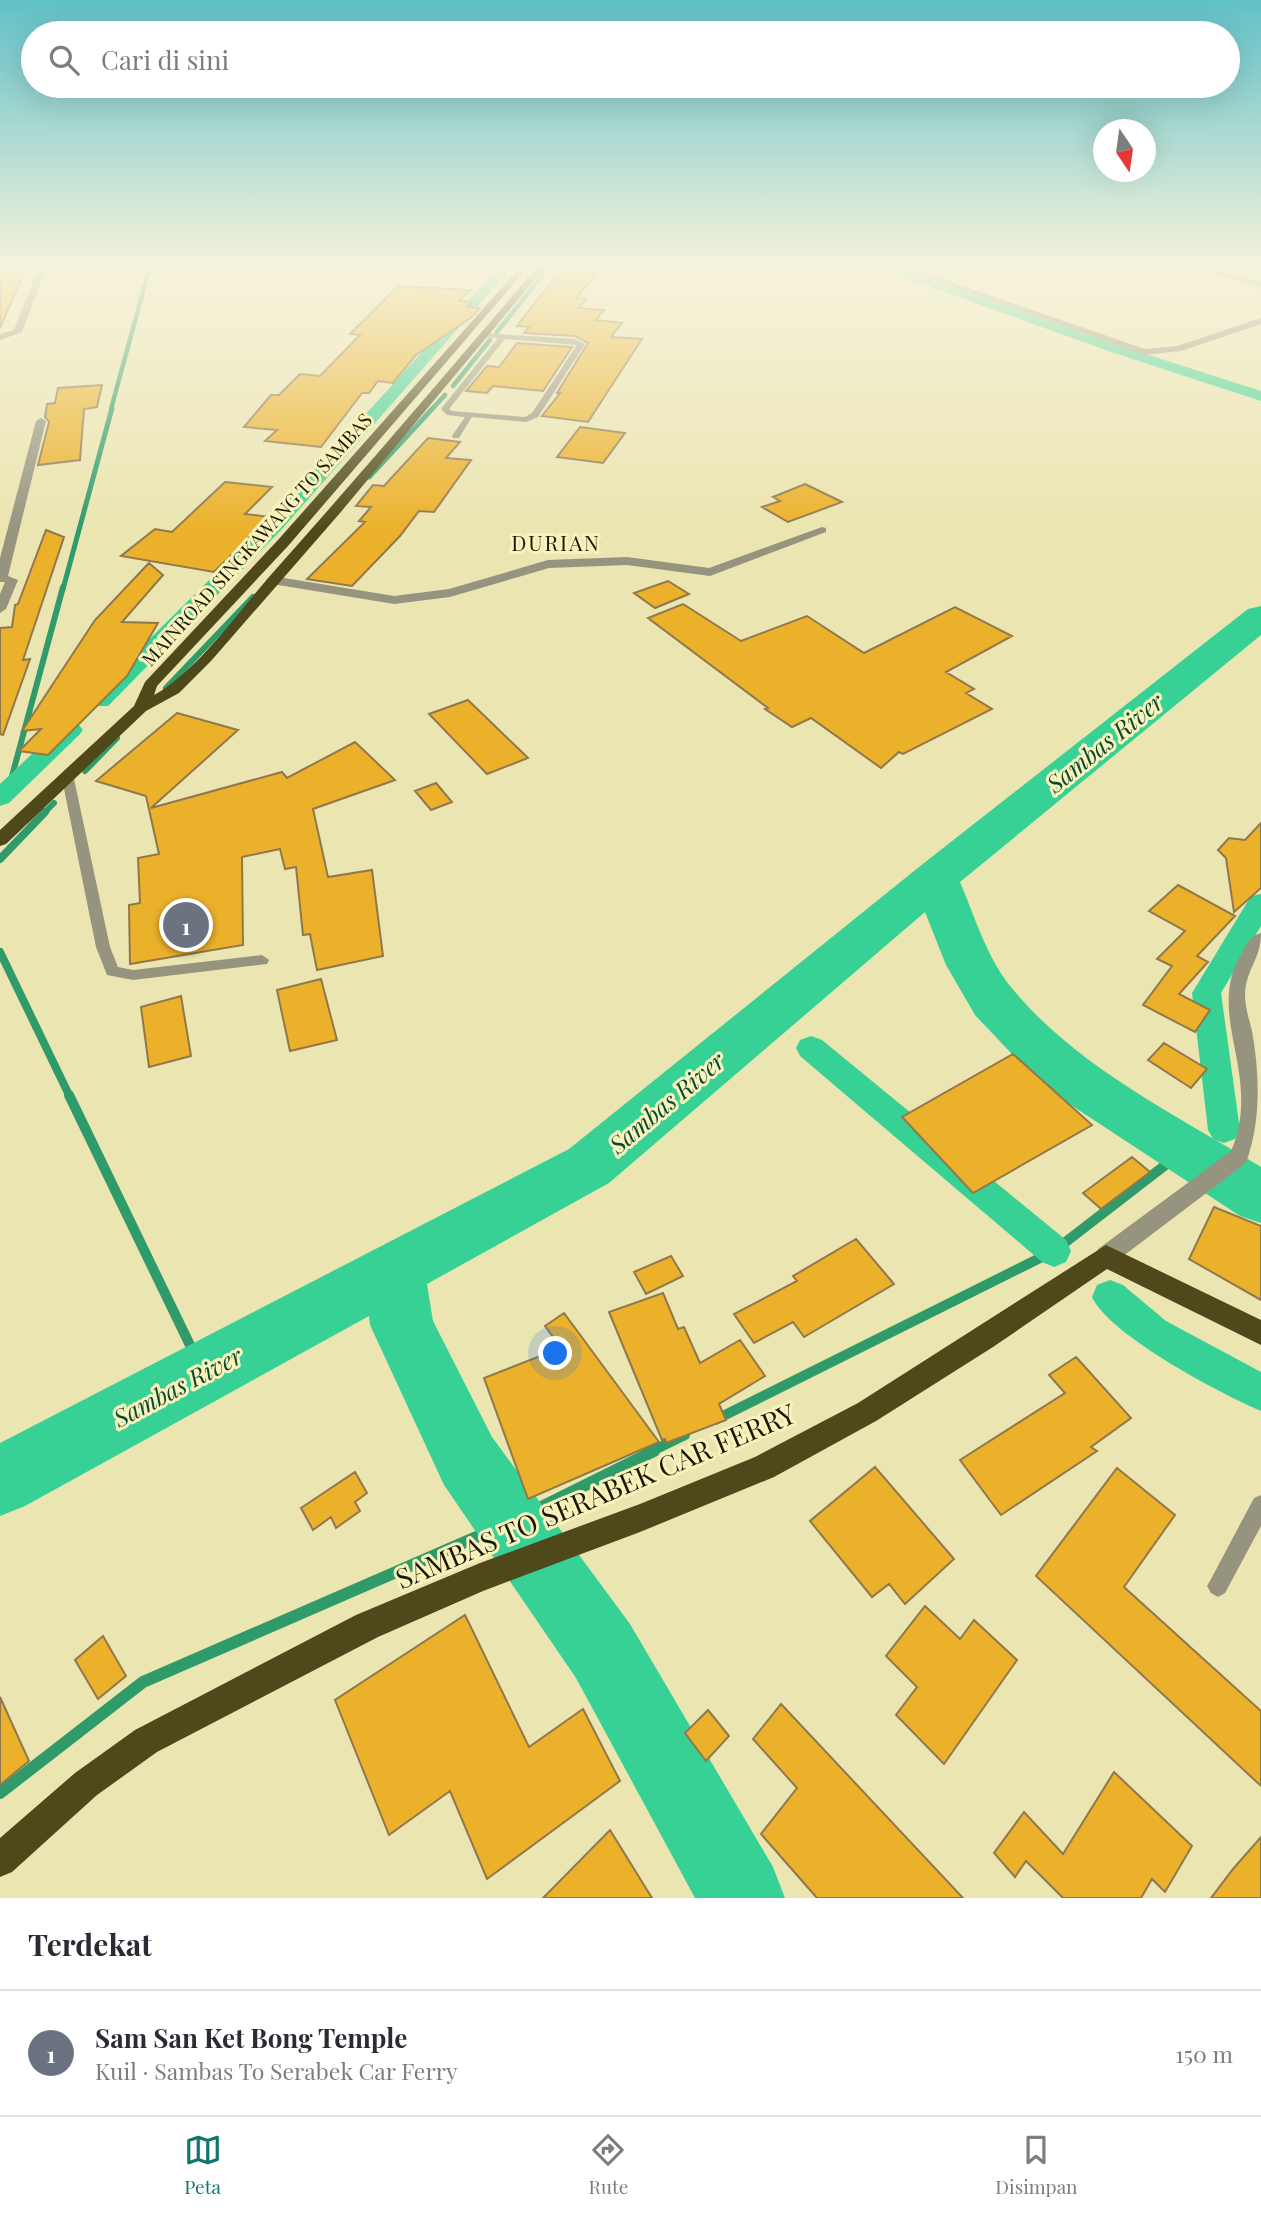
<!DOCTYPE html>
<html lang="id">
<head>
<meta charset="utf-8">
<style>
  :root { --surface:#fff; --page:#f7f7f7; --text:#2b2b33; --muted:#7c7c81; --line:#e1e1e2; --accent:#0f766e }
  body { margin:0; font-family:"Playfair Display",serif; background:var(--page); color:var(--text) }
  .compass { position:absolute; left:1093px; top:119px; width:63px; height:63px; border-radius:50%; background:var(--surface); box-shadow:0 7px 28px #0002; rotate:167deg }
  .you { position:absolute; left:556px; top:1354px; width:24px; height:24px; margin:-18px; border:5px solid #fff; border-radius:50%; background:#1a73e8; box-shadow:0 0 0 10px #1a73e833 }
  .badge { display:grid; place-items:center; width:46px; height:46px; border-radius:50%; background:var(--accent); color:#fff; font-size:23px; font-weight:700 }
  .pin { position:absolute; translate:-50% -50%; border:4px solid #fff; box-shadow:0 2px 7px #0006 }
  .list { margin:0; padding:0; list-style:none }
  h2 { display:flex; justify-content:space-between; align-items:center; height:91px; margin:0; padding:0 28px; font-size:30px }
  h2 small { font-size:23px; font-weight:400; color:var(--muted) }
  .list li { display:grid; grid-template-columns:46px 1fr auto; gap:21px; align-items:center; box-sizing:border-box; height:126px; padding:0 28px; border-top:2px solid var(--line) }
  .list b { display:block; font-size:26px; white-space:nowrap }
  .list p { margin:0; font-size:23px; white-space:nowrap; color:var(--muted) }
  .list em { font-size:23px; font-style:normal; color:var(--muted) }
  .icon { flex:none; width:38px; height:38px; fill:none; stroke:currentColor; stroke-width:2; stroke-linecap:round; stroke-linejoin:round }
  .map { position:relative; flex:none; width:1261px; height:1898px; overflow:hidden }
  .search { position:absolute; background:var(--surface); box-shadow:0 7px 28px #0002; left:21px; right:21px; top:21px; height:77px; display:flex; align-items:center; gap:18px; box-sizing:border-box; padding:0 24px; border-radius:38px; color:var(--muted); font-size:26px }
  .sheet { height:217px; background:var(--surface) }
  nav { display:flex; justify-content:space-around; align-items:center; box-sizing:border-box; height:98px; border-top:2px solid var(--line); background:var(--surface); font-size:19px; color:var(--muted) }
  nav a { display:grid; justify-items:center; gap:4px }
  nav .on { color:var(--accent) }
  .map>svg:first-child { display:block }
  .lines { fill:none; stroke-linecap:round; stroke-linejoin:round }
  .stream-far5 { stroke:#2f9a6a; stroke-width:4.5 }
  .stream-far4 { stroke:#2f9a6a; stroke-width:5 }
  .stream-far3 { stroke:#2f9a6a; stroke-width:6 }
  .stream-far2 { stroke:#2f9a6a; stroke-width:8 }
  .stream-far1 { stroke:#2f9a6a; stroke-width:10 }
  .stream { stroke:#2f9a6a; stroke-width:12 }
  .canal { fill:#38d195; fill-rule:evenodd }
  .river { fill:#38d195; fill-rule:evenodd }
  .building { fill:#ecb12b; stroke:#90784c; stroke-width:2 }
  .service { fill:#96947f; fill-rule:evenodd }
  .minor { fill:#96947f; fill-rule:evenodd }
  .trunk { fill:#4e481a; fill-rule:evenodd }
  .labels { text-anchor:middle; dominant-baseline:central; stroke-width:6; stroke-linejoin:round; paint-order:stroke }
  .far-street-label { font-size:19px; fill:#1a1804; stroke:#f8f2bd }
  .far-quarter-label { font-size:21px; letter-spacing:2px; fill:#1a1804; stroke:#f8f2bd }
  .water-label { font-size:24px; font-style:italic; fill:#094830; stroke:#f8f2bd }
  .near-street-label { font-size:28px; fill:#1a1804; stroke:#f8f2bd }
</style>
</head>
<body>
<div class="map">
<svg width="1261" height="1898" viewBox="0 0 1261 1898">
  <rect width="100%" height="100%" fill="#ebe5b1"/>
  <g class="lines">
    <!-- stream-far5 -->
    <path class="stream-far5" d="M 497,332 L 550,266
      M 453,386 L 490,340
      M 111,409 L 150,266
      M 432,409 L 445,395"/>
    <!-- stream-far4 -->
    <path class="stream-far4" d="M 369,477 L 433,408
      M 63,589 L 112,408"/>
    <!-- stream-far3 -->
    <path class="stream-far3" d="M 166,688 L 253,597
      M 85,771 L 117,738
      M 8,791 L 63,587
      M 43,814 L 54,803"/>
    <!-- stream-far2 -->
    <path class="stream-far2" d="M 0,859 L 45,812
      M 0,952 L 70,1097"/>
    <!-- stream-far1 -->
    <path class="stream-far1" d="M 69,1095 L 203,1372
      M 715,1420 L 1054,1251 L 1168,1163
      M 650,1452 L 685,1435"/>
    <!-- stream -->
    <path class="stream" d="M 0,1793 L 143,1682 L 511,1522 L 654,1451"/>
    <!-- canal -->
    <path class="canal" d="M 500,266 L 513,266 L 281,530 L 108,706 L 92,706 L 89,701 L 92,696 L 268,522 Z
      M 873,266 L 890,266 L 1118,345 L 1261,391 L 1261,401 L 1108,351 Z
      M 71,723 L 79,725 L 83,730 L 79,735 L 9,803 L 0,806 L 0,784 L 63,725 Z
      M 1261,894 L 1261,926 L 1221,993 L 1240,1130 L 1235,1139 L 1224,1143 L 1213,1139 L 1208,1130 L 1192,993 L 1251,896 Z
      M 811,1036 L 822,1040 L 1066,1240 L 1071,1251 L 1066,1262 L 1054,1267 L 1042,1262 L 800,1056 L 796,1048 L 800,1040 Z
      M 1110,1280 L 1123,1285 L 1166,1321 L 1261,1372 L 1261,1411 C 1221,1394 1109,1335 1092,1297 L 1097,1285 Z"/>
    <!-- river -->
    <path class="river" d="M 1261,606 L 1261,635 L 960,882 C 975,917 987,958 1011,987 C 1075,1066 1176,1115 1261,1167 L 1261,1223 L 1240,1216 L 1042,1086 L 975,1015 L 946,965 L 925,912 L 609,1183 L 427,1284 L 433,1321 L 492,1437 L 630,1624 L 773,1867 L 785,1898 L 695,1898 L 576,1678 L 444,1485 L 370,1325 L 369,1316 L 25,1506 L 0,1516 L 0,1443 L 569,1149 L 919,867 L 1248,609 Z"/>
  </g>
  <!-- building -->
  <path class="building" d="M 0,266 L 27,266 L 0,328 Z
    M 564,266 L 603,266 L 576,298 L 586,299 L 579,308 L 604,310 L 596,320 L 622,323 L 611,337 L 642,339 L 588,422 L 542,416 L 560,393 L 557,393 L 588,343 L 575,336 L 524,333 L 529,327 L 517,326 Z
    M 398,286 L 470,290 L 459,301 L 471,302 L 467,307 L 480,308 L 472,317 L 416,355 L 393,383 L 378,381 L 369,393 L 362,393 L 321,447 L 265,441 L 277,430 L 244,427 L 271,395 L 279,395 L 300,374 L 320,376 L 360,335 L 350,334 Z
    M 517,343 L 572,347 L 543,391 L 493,386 L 487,393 L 466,391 L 487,366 L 499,367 Z
    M 102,385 L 97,407 L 84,409 L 80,460 L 38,465 L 49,422 L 45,417 L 47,404 L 55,403 L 58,388 Z
    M 580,427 L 625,433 L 603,463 L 557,457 Z
    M 428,438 L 460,442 L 446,458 L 471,460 L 434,512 L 419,511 L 400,536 L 352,586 L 307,579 L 365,522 L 359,521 L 371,507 L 356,506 L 373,485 L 384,486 Z
    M 225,482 L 272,487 L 245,514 L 270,517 L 214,572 L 121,556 L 155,529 L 172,532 Z
    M 805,484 L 842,502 L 788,522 L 762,507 L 780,501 L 773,497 Z
    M 46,530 L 64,537 L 23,660 L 30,659 L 3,735 L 0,734 L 0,628 L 12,627 L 15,605 L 18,604 Z
    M 149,563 L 163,575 L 122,622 L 158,623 L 127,676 L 48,755 L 19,751 L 41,729 L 22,731 L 95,620 Z
    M 668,581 L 689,594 L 655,608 L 634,593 Z
    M 683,604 L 741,641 L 807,616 L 864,653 L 955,607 L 1012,636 L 946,672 L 974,689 L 966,693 L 992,709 L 903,754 L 899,752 L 881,768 L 811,718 L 792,727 L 765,709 L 768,708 L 648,618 Z
    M 468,700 L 528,758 L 487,774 L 429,714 Z
    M 177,713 L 238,730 L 151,808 L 282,772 L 287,778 L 355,742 L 395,780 L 313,809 L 328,877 L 372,870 L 383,956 L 317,970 L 310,934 L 303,935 L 296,867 L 285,869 L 280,849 L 242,857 L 243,945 L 130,964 L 129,905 L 140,903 L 138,858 L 159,854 L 146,796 L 96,781 Z
    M 436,783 L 452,802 L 431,810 L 415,791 Z
    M 1261,823 L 1261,888 L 1234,912 L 1226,858 L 1218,850 L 1229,838 L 1245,840 Z
    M 1178,885 L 1235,916 L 1197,956 L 1208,962 L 1179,994 L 1210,1010 L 1195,1032 L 1143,1005 L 1172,966 L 1157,959 L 1185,931 L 1149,911 Z
    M 321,979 L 337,1040 L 290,1051 L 277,990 Z
    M 181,996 L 191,1056 L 149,1067 L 141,1007 Z
    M 1164,1043 L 1207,1069 L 1191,1088 L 1148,1060 Z
    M 1013,1054 L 1092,1125 L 973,1193 L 902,1117 Z
    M 1132,1157 L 1150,1172 L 1101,1209 L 1083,1193 Z
    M 1214,1207 L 1261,1226 L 1261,1300 L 1189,1259 Z
    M 856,1239 L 894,1284 L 804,1337 L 793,1322 L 754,1343 L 734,1314 L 797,1281 L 793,1276 Z
    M 671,1256 L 683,1276 L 646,1294 L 634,1272 Z
    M 663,1293 L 678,1329 L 684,1327 L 700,1363 L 740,1340 L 765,1376 L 719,1404 L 726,1420 L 666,1443 L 665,1439 L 662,1440 L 609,1312 Z
    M 564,1313 L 659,1442 L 528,1499 L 484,1378 L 561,1348 L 545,1326 Z
    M 1076,1357 L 1131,1418 L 1091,1447 L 1097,1451 L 1001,1515 L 960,1460 L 1065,1393 L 1049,1375 Z
    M 875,1467 L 954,1559 L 905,1604 L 889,1584 L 872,1597 L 810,1521 Z
    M 1117,1468 L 1175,1515 L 1124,1587 L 1261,1711 L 1261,1786 L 1036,1576 Z
    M 355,1472 L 367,1493 L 355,1502 L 360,1511 L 336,1528 L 331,1517 L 313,1530 L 301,1508 Z
    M 925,1606 L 960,1639 L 974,1620 L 1017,1660 L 944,1764 L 896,1715 L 917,1687 L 886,1656 Z
    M 465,1615 L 529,1747 L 583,1709 L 620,1781 L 487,1879 L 450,1791 L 389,1835 L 335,1700 Z
    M 103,1636 L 126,1676 L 98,1699 L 75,1660 Z
    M 0,1697 L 29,1761 L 0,1785 Z
    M 781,1704 L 963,1898 L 817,1898 L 761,1834 L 797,1788 L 753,1739 Z
    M 708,1710 L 729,1736 L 706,1761 L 685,1733 Z
    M 1114,1772 L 1192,1846 L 1165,1892 L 1152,1879 L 1141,1898 L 1063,1898 L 1026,1861 L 1015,1877 L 994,1853 L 1024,1812 L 1063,1854 Z
    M 610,1830 L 652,1898 L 543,1898 Z
    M 1261,1837 L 1261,1898 L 1211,1898 L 1233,1869 Z"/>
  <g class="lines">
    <!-- service -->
    <path class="service" d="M 483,333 L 575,339 L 585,344 L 538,417 L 526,422 L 472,417 L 459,438 L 453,438 L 452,436 L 465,417 L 447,415 L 441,409 L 498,338 L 480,337 ZM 505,339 L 577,345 L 532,413 L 525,417 L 452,411 L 449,409 Z
      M 68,775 L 74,779 L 110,947 L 118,967 L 133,970 L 262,955 L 269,960 L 267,964 L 133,980 L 107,975 L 96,947 L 62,779 Z
      M 1261,1495 L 1261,1526 L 1225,1593 L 1218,1597 L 1211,1593 L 1207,1586 L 1211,1579 L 1254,1498 Z"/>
    <!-- minor -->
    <path class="minor" d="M 39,266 L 47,266 L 22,332 L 0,340 L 0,334 L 14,330 Z
      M 894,266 L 905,266 L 1145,349 L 1177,346 L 1261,318 L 1261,324 L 1181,351 L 1144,355 Z
      M 1189,266 L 1201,266 L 1261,282 L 1261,287 Z
      M 41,418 L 46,421 L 8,576 L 18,580 L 6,609 L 0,613 L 0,594 L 5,582 L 0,582 L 0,558 L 36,421 Z
      M 822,527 L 826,528 L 826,532 L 710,576 L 627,565 L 549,568 L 450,597 L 394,604 L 272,584 L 266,580 L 272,576 L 394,596 L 449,589 L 548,560 L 627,557 L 709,568 Z
      M 1261,933 C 1261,959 1246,969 1245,994 C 1245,1007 1249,1019 1252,1031 C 1260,1076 1261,1121 1246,1163 L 1114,1263 L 1106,1266 L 1098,1263 L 1095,1256 L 1098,1249 L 1231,1151 C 1239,1133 1242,1113 1241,1093 C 1239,1043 1213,998 1243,951 C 1247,943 1252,935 1261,933 Z"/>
    <!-- trunk -->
    <path class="trunk" d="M 521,266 L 529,266 L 288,546 L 157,686 L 154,695 C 197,671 236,615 269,577 C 360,475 449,370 538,266 L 546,266 L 340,513 L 211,661 L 179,693 L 146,711 L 6,844 L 0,846 L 0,830 L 134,706 L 145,682 L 278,540 Z
      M 1106,1245 L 1261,1320 L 1261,1345 L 1107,1269 L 993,1347 L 876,1421 L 774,1477 L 640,1532 L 483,1591 L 378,1637 L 157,1752 L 97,1795 L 12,1872 L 0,1877 L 0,1838 L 75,1773 L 135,1730 L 356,1615 L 480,1563 L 640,1504 L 755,1457 L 858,1403 Z"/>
  </g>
  <!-- sky -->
  <linearGradient id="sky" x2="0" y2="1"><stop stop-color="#61c0c7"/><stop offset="0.5" stop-color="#f6f3dc"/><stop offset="1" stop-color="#f6f3dc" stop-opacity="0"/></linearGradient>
  <rect width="1261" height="531" fill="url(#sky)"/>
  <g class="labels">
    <!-- far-street labels -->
    <g class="far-street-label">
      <text transform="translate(256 539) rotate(-48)">MAINROAD SINGKAWANG TO SAMBAS</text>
    </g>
    <!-- far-quarter labels -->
    <g class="far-quarter-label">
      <text x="556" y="542">DURIAN</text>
    </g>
    <!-- water labels -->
    <g class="water-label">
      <text transform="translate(1104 742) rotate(-39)">Sambas River</text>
      <text transform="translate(666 1102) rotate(-40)">Sambas River</text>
      <text transform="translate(177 1386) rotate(-28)">Sambas River</text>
    </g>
    <!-- near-street labels -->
    <g class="near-street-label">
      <text transform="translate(595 1495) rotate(-23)">SAMBAS TO SERABEK CAR FERRY</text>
    </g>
  </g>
</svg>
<svg class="compass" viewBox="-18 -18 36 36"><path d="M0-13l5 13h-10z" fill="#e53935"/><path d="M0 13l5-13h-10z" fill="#7c7c81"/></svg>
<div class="you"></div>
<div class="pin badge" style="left:186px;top:925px;background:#6b7280">1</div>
<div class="search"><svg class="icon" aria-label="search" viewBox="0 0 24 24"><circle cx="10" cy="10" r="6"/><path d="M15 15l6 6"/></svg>Cari di sini</div>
</div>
<section class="sheet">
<h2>Terdekat<small></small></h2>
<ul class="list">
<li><span class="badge" style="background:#6b7280">1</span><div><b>Sam San Ket Bong Temple</b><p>Kuil · Sambas To Serabek Car Ferry</p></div><em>150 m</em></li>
</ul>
</section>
<nav>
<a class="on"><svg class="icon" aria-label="map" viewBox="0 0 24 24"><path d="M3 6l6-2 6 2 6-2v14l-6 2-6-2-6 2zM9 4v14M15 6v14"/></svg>Peta</a>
<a><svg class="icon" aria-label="directions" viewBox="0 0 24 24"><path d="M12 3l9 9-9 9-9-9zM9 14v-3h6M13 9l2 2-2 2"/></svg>Rute</a>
<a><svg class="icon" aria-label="saved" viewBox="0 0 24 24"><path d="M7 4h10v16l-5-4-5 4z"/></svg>Disimpan</a>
</nav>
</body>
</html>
